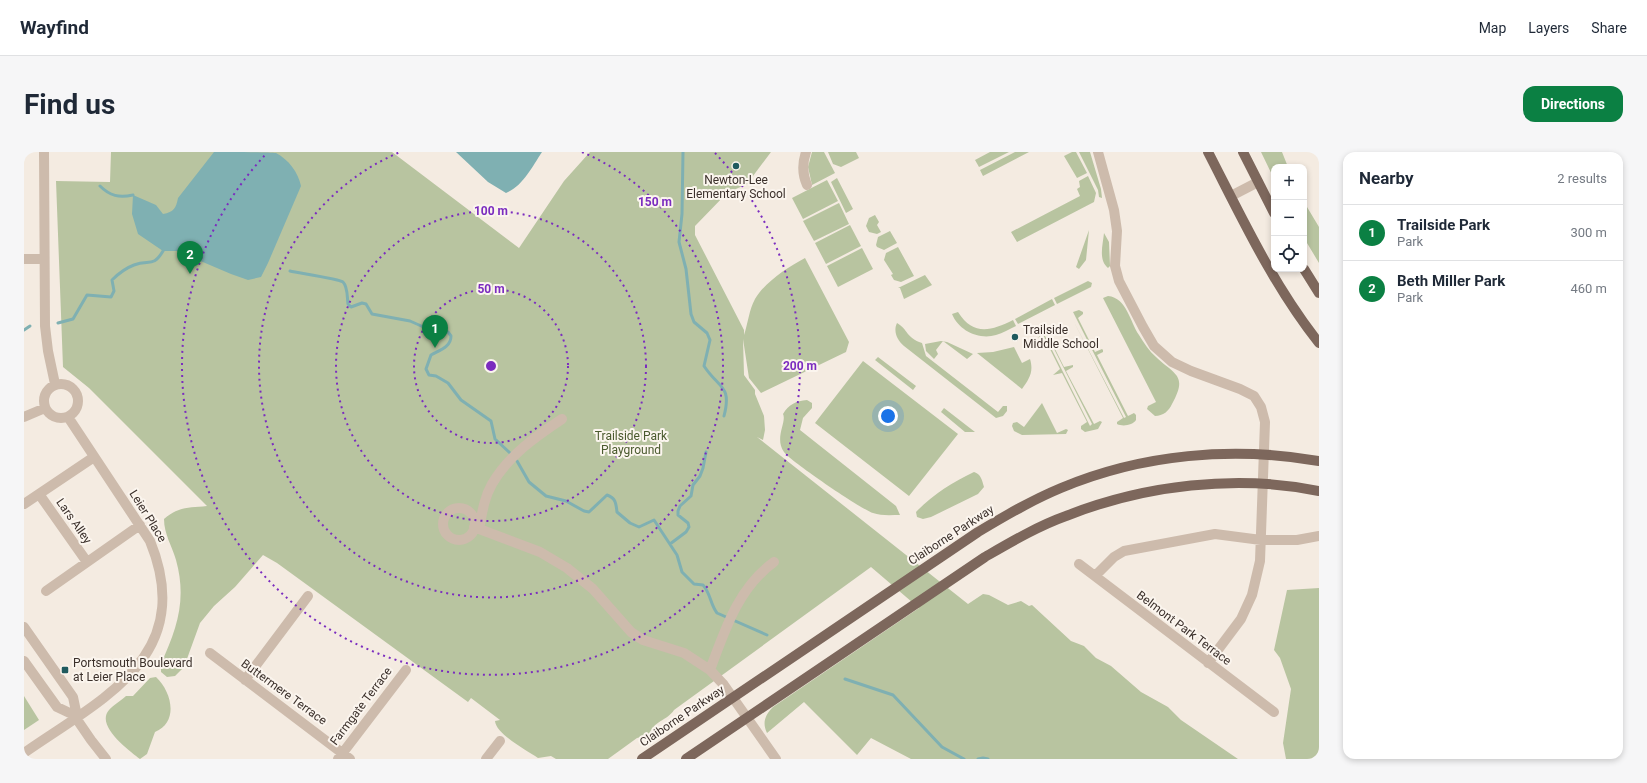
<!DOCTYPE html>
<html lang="en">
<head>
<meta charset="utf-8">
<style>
  :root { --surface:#fff; --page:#f6f6f7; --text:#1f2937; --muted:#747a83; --line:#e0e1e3; --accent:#0b8043 }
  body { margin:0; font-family:Roboto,sans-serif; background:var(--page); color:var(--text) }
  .controls { position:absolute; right:12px; top:12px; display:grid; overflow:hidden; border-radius:8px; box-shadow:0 2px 6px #0003 }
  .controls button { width:36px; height:36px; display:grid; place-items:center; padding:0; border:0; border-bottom:1px solid var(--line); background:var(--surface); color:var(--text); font:20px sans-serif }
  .you { position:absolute; left:864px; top:264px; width:14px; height:14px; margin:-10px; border:3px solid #fff; border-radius:50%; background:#1a73e8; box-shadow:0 0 0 6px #1a73e833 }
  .badge { display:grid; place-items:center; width:26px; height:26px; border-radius:50%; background:var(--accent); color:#fff; font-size:13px; font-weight:700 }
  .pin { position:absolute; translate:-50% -33px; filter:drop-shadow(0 1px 2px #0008) }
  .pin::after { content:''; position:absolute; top:21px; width:14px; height:12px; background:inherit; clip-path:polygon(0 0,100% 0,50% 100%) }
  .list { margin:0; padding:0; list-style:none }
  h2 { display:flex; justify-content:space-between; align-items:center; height:52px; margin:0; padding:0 16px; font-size:17px }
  h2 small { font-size:13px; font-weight:400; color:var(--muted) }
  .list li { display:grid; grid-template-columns:26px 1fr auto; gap:12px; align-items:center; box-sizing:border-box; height:56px; padding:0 16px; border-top:1px solid var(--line) }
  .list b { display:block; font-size:15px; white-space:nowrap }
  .list p { margin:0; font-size:13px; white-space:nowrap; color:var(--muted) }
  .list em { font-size:13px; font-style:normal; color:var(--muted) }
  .icon { flex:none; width:22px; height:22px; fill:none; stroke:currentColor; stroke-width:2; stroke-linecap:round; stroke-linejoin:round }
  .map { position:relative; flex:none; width:1295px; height:607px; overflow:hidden; border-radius:12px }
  header { display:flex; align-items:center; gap:24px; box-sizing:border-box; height:56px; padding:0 20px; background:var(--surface); border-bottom:1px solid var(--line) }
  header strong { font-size:19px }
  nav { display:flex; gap:22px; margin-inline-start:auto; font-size:14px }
  .intro { display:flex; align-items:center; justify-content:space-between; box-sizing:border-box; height:96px; padding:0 24px }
  h1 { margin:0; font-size:28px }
  .button { padding:10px 18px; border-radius:12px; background:var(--accent); color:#fff; font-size:14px; font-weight:700 }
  main { display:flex; gap:24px; padding:0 24px }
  aside { flex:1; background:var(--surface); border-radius:12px; box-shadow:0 2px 6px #0003 }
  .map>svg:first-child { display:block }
  .green { fill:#b8c4a0 }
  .water { fill:#7fb0b2 }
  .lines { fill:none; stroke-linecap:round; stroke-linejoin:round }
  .stream { stroke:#7fb0b2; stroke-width:3 }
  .minor { stroke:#cdbbac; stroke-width:10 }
  .major { stroke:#7d675c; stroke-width:10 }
  .ring { fill:none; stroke:#7b2cbf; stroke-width:2; stroke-dasharray:2 4 }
  .poi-dot { fill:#1f5a5e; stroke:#fbf5ee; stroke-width:1.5 }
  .labels { text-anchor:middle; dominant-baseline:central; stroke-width:4; stroke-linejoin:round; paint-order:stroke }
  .poi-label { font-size:12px; fill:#3b302b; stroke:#fbf5ee; text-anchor:start }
  .park-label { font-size:12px; fill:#4a5a2e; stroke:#fbf5ee }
  .street-label { font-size:12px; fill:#3b302b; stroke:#fbf5ee }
  .centre { fill:#7b2cbf; stroke:#fbf5ee; stroke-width:2 }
  .ring-label { font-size:12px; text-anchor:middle; font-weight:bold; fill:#7b2cbf; stroke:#fbf5ee; stroke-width:4; stroke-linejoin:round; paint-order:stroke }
</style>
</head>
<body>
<header>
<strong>Wayfind</strong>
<nav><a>Map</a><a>Layers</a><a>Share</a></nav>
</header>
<div class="intro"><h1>Find us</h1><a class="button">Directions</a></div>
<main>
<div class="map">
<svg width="1295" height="607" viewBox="0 0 1295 607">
  <rect width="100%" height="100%" fill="#f4ebe1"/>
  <!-- green -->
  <path class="green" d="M 87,0 L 368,0 L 495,96 L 540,29 L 566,0 L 747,0 L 723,32 L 703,41 L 671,74 L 671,83 L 720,178 L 720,183 C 724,171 725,158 731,147 C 741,130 764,115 781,106 L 825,190 L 822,200 L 737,241 L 725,226 L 719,187 L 720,223 L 731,238 L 731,242 L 740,264 L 741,278 L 739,288 L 733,285 L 944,452 L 959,442 L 965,443 L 984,453 L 997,449 L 1005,454 L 1008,453 L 1047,489 L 1060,494 L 1072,506 L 1087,514 L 1117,540 L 1144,555 L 1157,568 L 1214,607 L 887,607 L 847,586 L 833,603 L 780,550 L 743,581 C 738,571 741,563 749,555 L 895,456 L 847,415 L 650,558 C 643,569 630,568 625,583 L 613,586 L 584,607 L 532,607 L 527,604 L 514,606 C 502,598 472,582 471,569 L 476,568 L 447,546 L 444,550 L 253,411 L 239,403 L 211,435 L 190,454 L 176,471 L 160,515 L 151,524 L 143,525 L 137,520 L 137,512 C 153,476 163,448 152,408 C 148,394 140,382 140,367 C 155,354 165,356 183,354 L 65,236 L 39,215 L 32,29 L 86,30 Z
    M 788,0 L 800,0 L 811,21 L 788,33 L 784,15 Z
    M 804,0 L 832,0 L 835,6 L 817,15 L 809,12 Z
    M 966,0 L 985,0 L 955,15 L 951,8 Z
    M 991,0 L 1005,0 L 959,24 L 956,18 Z
    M 1048,0 L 1052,0 L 1063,21 L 1053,26 L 1040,4 Z
    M 1055,0 L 1066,0 L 1077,37 L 1078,46 L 1075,45 L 1074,38 Z
    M 1237,0 L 1258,0 L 1264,15 L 1250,15 L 1250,27 Z
    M 1064,24 L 1072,41 L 1070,50 L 993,90 L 987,80 L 1056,44 L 1053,37 L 1056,35 L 1055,29 Z
    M 813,26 L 829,57 L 822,61 L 807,30 Z
    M 803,28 L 814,49 L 779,67 L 768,46 Z
    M 1280,50 L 1295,75 L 1295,111 L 1280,86 Z
    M 815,51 L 825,72 L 790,89 L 779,69 Z
    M 851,63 L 855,70 L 853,73 L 857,80 L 853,82 L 845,80 L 842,74 L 845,66 Z
    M 826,73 L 837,94 L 802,112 L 791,91 Z
    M 1065,78 L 1062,108 L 1055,117 L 1052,115 Z
    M 866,79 L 873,91 L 860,98 L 853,95 L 852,93 L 854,85 Z
    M 1080,81 L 1085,90 L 1086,114 L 1084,116 C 1074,108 1079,92 1080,81 Z
    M 874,95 L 890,124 L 877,130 L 870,128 L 867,123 L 869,122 L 860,108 L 862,101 Z
    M 838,96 L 849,117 L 814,135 L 803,114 Z
    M 901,123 L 908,133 L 880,147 L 876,136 L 874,136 Z
    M 1064,129 L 1068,131 L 1067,135 L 1033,152 L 1030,146 Z
    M 1084,144 C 1103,146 1106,170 1115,183 C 1120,191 1125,199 1132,205 C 1151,223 1164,223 1148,252 C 1145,259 1139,264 1131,264 L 1123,257 L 1124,254 L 1132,250 L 1079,146 Z
    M 1028,147 L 1031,153 L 994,172 L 991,167 Z
    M 1055,158 L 1059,160 L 1059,162 L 1054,166 L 1071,200 L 1078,197 L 1079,198 L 1079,200 L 1073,203 L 1104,264 L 1110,261 L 1112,263 L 1112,268 C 1109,273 1099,275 1093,272 L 1093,270 L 1099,266 L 1049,168 L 1100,266 L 1102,265 L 1049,160 Z
    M 934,160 C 949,184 967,179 989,168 L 992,174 C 985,177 979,181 972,183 C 955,188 935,179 928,162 Z
    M 873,171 C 884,177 882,186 898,191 L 902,204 L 974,260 L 979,254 L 983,254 L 983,259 L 979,264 L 972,266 L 880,194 C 873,188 869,179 873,171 Z
    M 1019,180 L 1066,274 L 1068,272 L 1022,181 L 1023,181 L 1040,215 L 1049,213 L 1049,215 L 1042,219 L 1070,272 L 1076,269 L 1078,270 L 1074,277 L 1061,280 L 1057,277 L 1057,274 L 1063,270 L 1038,221 L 1029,223 L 1036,217 L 1019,183 L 1014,186 Z
    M 917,189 L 923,190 L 949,202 L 943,207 L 919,189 L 912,198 L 914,202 L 910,207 L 902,199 L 901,192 Z
    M 990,195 L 998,211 L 1006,207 C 1010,220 1005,227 998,237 L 953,201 L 969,200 Z
    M 854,205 L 892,234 L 889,238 L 851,208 Z
    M 839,209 L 934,282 L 885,344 L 791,271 Z
    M 783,248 L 788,251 L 788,256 L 779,266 L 776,278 L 872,354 L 876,363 C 867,363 857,364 849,361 C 838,358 765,308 760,300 C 750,286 763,270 759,262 C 765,252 772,249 783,248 Z
    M 1018,251 L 1033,281 L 1042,277 L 1044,278 L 1042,282 L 998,283 L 990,279 L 988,274 L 989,271 L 993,270 L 1000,275 Z
    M 920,256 L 951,280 L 941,280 L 917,260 Z
    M 950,320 C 957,322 958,328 960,335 L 954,342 L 907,365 L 899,367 L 893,365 L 892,360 C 908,343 929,330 950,320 Z
    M 1295,436 L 1295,607 L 1262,607 L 1259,591 L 1267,537 L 1256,506 L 1250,498 L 1263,438 Z
    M 132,525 C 148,540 155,570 131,580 L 123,602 L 116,607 C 106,599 71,574 85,558 C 89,553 97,549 102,544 L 109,544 L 126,526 Z
    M 0,544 L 15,568 L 0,578 Z"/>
  <!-- water -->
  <path class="water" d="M 190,0 C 201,0 244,0 252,1 C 265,8 274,20 277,34 L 244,111 L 237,125 L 224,128 L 207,122 L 153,99 L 139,99 L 114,82 L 108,62 L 109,43 L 132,53 L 139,62 C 150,60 152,56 154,46 Z
    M 432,0 L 518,0 C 508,15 499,34 482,41 L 464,30 Z"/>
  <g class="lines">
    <!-- stream -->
    <path class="stream" d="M 659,0 L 658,62 L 655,90 L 662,117 L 667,162 L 670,170 L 683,181 L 686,188 L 680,214 C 695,237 708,233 700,264
      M 76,34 C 86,44 95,46 109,43
      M 266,119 C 275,121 316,127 319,130 C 324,135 323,145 324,152 L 327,155 L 338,151 L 342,152 L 348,162 L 386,169 L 404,177 L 424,180 L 427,184 C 427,195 416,198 407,203 L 402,217 L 405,223 L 412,224 L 424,231 L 437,248 L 467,269 L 471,287 L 486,301
      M 34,171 L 49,167 L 63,143 L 87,145 L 90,139 L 88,128 C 94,122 102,116 110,113 C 125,107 129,116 139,99
      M 0,178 L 6,174
      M 493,309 L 505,330 L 522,344 L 542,349 L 560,359 L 565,360 L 583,343 C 592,346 592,352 593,360 L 606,371 L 615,375 L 630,368 L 653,403 L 658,420 L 670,432 L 679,433 C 687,442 686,452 693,461 L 743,483
      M 646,392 L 662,380 L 665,375 L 664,371 L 654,363 L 654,359 L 656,354 L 667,344 L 669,333 L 676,324 L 679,316 L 682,300
      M 821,527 L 869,543 L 918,595 L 940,607
      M 954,607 L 959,606 L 964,607"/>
    <!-- minor -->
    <path class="minor" d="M 20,0 L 21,174 L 24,199 L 31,232
      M 782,0 C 778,12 778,22 783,33
      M 1074,0 L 1090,58 L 1093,79 L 1091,114 L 1095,129 L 1119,175 L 1130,194 L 1148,210 L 1167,219 L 1216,237 L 1230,244 L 1237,255 L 1241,270 L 1236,409 L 1228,443 L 1217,467 L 1184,511
      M 1207,44 L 1234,30
      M 0,107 L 20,107
      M20 249a17 17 0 1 1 34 0a17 17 0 1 1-34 0Z
      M 0,265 L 21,256
      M 15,342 L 63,410
      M 0,352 L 70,305
      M419 372a16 16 0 1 1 32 0a16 16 0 1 1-32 0Z
      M 450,375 L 516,400 L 543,416 L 569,437 L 607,480 L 619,488 L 660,501 L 686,518 L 700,533 L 752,607
      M 455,377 C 458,362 460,346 468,332 C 484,304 511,285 538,267
      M 1055,412 L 1250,560
      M 1071,424 L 1090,405 L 1100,399 L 1191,382 L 1237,388 L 1273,388 L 1295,384
      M 22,439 L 116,373
      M 0,475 L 49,545 L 54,569 L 67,588 L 82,607
      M 186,501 L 326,607
      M 0,509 L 33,555 L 52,564
      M 686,518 C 701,478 714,436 750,410
      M 221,528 L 284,444
      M 0,601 C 79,546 173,504 126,389 L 44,265
      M 314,607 L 382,518
      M 462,607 L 476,589"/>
    <!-- major -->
    <path class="major" d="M 1184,0 C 1218,66 1249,133 1295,191
      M 1219,0 L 1250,61
      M 1280,117 L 1295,141
      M 618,607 L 954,380 C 981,364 1008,348 1037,336 C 1118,302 1209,294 1295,309
      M 662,607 L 961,405 C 987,390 1014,374 1042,364 C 1120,333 1213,322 1295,339"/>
  </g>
  <!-- distance rings -->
  <g class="ring">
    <circle cx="467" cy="214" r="77"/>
    <circle cx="467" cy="214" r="155"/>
    <path d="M558 0A232 232 0 1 1 376 0"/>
    <path d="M691 1A309 309 0 1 1 243 1"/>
  </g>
  <!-- markers -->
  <g class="poi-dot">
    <circle cx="712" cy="14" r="4"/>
    <circle cx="991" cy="185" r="4"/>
    <rect x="37" y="514" width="8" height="8" rx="2"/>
  </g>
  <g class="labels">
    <!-- poi labels -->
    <g class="poi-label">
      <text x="712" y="28" text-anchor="middle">Newton-Lee<tspan x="712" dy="14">Elementary School</tspan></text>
      <text x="999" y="178">Trailside<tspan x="999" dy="14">Middle School</tspan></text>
      <text x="49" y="511">Portsmouth Boulevard<tspan x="49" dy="14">at Leier Place</tspan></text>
    </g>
    <!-- park labels -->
    <g class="park-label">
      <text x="607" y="284">Trailside Park<tspan x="607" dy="14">Playground</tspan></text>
    </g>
    <!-- street labels -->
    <g class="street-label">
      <text transform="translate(124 364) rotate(58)">Leier Place</text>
      <text transform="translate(50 369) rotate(55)">Lars Alley</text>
      <text transform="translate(927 383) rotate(-33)">Claiborne Parkway</text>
      <text transform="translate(1160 476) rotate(37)">Belmont Park Terrace</text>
      <text transform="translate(260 540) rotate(36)">Buttermere Terrace</text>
      <text transform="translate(337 554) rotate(-53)">Farmgate Terrace</text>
      <text transform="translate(658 564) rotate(-34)">Claiborne Parkway</text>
    </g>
  </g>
  <circle cx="467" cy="214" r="6" class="centre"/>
  <g class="ring-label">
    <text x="631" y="54">150 m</text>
    <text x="467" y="63">100 m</text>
    <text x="467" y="141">50 m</text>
    <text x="776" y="218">200 m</text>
  </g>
</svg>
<div class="controls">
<button>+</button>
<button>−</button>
<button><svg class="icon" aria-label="locate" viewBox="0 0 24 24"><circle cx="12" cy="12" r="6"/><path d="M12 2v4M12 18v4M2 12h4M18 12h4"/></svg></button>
</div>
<div class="you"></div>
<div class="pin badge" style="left:411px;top:196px">1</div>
<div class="pin badge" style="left:166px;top:122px">2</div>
</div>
<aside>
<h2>Nearby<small>2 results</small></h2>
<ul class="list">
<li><span class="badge">1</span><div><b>Trailside Park</b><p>Park</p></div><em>300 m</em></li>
<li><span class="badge">2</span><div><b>Beth Miller Park</b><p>Park</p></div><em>460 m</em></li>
</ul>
</aside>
</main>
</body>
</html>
